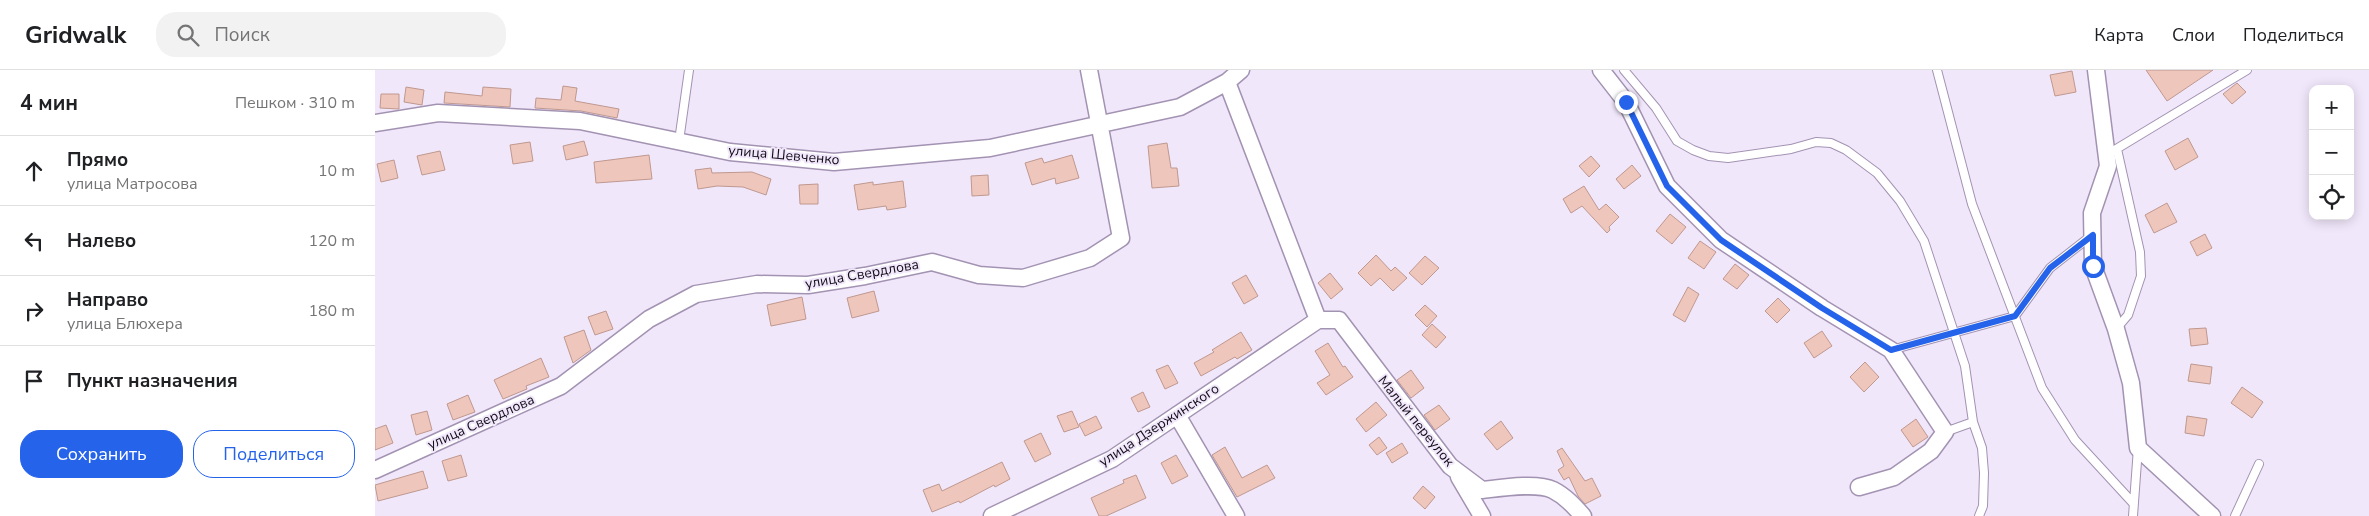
<!DOCTYPE html>
<html lang="ru">
<head>
<meta charset="utf-8">
<style>
  :root { --surface:#fff; --page:#f2f2f2; --text:#202124; --muted:#757577; --line:#e0e0e0; --accent:#2563eb }
  body { margin:0; font-family:"Nunito Sans",sans-serif; background:var(--page); color:var(--text) }
  .controls { position:absolute; right:15px; top:15px; display:grid; overflow:hidden; border-radius:10px; box-shadow:0 2px 12px #0003 }
  .controls button { width:45px; height:45px; display:grid; place-items:center; padding:0; border:0; border-bottom:1px solid var(--line); background:var(--surface); color:var(--text); font:25px sans-serif }
  .stop { position:absolute; width:15px; height:15px; margin:-11px; border:4px solid #2563eb; border-radius:50%; background:#fff }
  .stop.end { background:#2563eb; border-color:#fff; box-shadow:0 1px 5px #0008 }
  .list { margin:0; padding:0; list-style:none }
  h2 { display:flex; justify-content:space-between; align-items:center; height:65px; margin:0; padding:0 20px; font-size:21px }
  h2 small { font-size:16px; font-weight:400; color:var(--muted) }
  .list li { display:grid; grid-template-columns:32px 1fr auto; gap:15px; align-items:center; box-sizing:border-box; height:70px; padding:0 20px; border-top:1px solid var(--line) }
  .list b { display:block; font-size:19px; white-space:nowrap }
  .list p { margin:0; font-size:16px; white-space:nowrap; color:var(--muted) }
  .list em { font-size:16px; font-style:normal; color:var(--muted) }
  .actions { display:flex; gap:10px; padding:15px 20px }
  .actions a { flex:1; padding:11px 0; border:1px solid var(--accent); border-radius:20px; text-align:center; font-size:18px; color:var(--accent) }
  .actions .main { background:var(--accent); color:#fff }
  .icon { flex:none; width:28px; height:28px; fill:none; stroke:currentColor; stroke-width:2; stroke-linecap:round; stroke-linejoin:round }
  .map { position:relative; flex:none; width:1994px; height:446px; overflow:hidden }
  header { display:flex; align-items:center; gap:30px; box-sizing:border-box; height:70px; padding:0 25px; background:var(--surface); border-bottom:1px solid var(--line) }
  header strong { font-size:24px }
  nav { display:flex; gap:28px; margin-inline-start:auto; font-size:18px }
  .search { width:350px; height:45px; background:var(--page); display:flex; align-items:center; gap:12px; box-sizing:border-box; padding:0 18px; border-radius:20px; color:var(--muted); font-size:19px }
  main { display:flex }
  aside { flex:1; background:var(--surface) }
  .map>svg:first-child { display:block }
  .building { fill:#eec6bc; stroke:#bf988f }
  .lines { fill:none; stroke-linecap:round; stroke-linejoin:round }
  .lane-casing { stroke:#a393b2; stroke-width:10 }
  .street-casing { stroke:#a393b2; stroke-width:19 }
  .lane { stroke:#fff; stroke-width:8 }
  .street { stroke:#fff; stroke-width:16 }
  .route { stroke:#2563eb; stroke-width:6 }
  .labels { text-anchor:middle; dominant-baseline:central; stroke-width:4; stroke-linejoin:round; paint-order:stroke }
  .street-label { font-size:14px; fill:#120c17; stroke:#f1e7fb }
</style>
</head>
<body>
<header>
<strong>Gridwalk</strong>
<div class="search"><svg class="icon" aria-label="search" viewBox="0 0 24 24"><circle cx="10" cy="10" r="6"/><path d="M15 15l6 6"/></svg>Поиск</div>
<nav><a>Карта</a><a>Слои</a><a>Поделиться</a></nav>
</header>
<main>
<aside>
<h2>4 мин<small>Пешком · 310 m</small></h2>
<ul class="list">
<li><svg class="icon" aria-label="ahead" viewBox="0 0 24 24"><path d="M12 20V5M6 11l6-6 6 6"/></svg><div><b>Прямо</b><p>улица Матросова</p></div><em>10 m</em></li>
<li><svg class="icon" aria-label="left" viewBox="0 0 24 24"><path d="M17 20v-9H6M10 6l-5 5 5 5"/></svg><div><b>Налево</b></div><em>120 m</em></li>
<li><svg class="icon" aria-label="right" viewBox="0 0 24 24"><path d="M7 20v-9h11M14 6l5 5-5 5"/></svg><div><b>Направо</b><p>улица Блюхера</p></div><em>180 m</em></li>
<li><svg class="icon" aria-label="arrive" viewBox="0 0 24 24"><path d="M6 21V4h12l-3 4 3 4H6"/></svg><div><b>Пункт назначения</b></div></li>
</ul>
<div class="actions"><a class="main">Сохранить</a><a>Поделиться</a></div>
</aside>
<div class="map">
<svg width="1994" height="446" viewBox="0 0 1994 446">
  <rect width="100%" height="100%" fill="#f1e7fb"/>
  <!-- building -->
  <path class="building" d="M 1771,0 L 1838,0 L 1792,31 Z
    M 1697,1 L 1701,22 L 1680,26 L 1675,5 Z
    M 1862,13 L 1871,22 L 1857,34 L 1848,24 Z
    M 188,16 L 202,18 L 200,31 L 244,39 L 242,48 L 206,41 L 160,38 L 161,28 L 186,30 Z
    M 31,17 L 49,20 L 47,35 L 29,32 Z
    M 108,17 L 136,19 L 135,37 L 69,33 L 70,22 L 107,26 Z
    M 6,24 L 24,24 L 24,39 L 5,38 Z
    M 1813,68 L 1823,87 L 1800,100 L 1790,81 Z
    M 209,71 L 213,85 L 191,90 L 188,76 Z
    M 155,72 L 158,91 L 138,94 L 135,75 Z
    M 792,73 L 796,98 L 802,98 L 804,116 L 777,118 L 773,76 Z
    M 65,81 L 70,100 L 47,105 L 42,86 Z
    M 274,85 L 277,109 L 221,113 L 219,92 Z
    M 697,85 L 704,108 L 681,114 L 680,108 L 657,115 L 650,93 L 667,88 L 669,93 Z
    M 1216,86 L 1225,96 L 1214,107 L 1204,96 Z
    M 19,90 L 23,108 L 6,112 L 2,94 Z
    M 1257,95 L 1266,106 L 1249,119 L 1241,109 Z
    M 336,98 L 337,103 L 377,102 L 396,109 L 391,125 L 368,117 L 342,116 L 323,119 L 320,100 Z
    M 613,105 L 614,125 L 597,126 L 596,106 Z
    M 528,111 L 531,137 L 512,140 L 511,136 L 483,140 L 479,115 L 498,112 L 498,115 Z
    M 443,114 L 443,134 L 425,134 L 424,115 Z
    M 1209,116 L 1224,140 L 1231,134 L 1244,147 L 1234,157 L 1235,160 L 1232,163 L 1207,136 L 1196,143 L 1188,129 Z
    M 1792,133 L 1802,152 L 1779,163 L 1770,145 Z
    M 1295,144 L 1311,157 L 1297,174 L 1281,161 Z
    M 1830,164 L 1837,178 L 1822,186 L 1815,172 Z
    M 1325,171 L 1341,182 L 1329,199 L 1313,188 Z
    M 1001,185 L 1016,201 L 1020,197 L 1032,208 L 1018,221 L 1005,208 L 996,216 L 983,203 Z
    M 1050,186 L 1064,198 L 1047,215 L 1034,203 Z
    M 1360,194 L 1374,205 L 1362,219 L 1348,209 Z
    M 955,203 L 968,219 L 956,229 L 943,213 Z
    M 871,205 L 883,226 L 869,234 L 857,213 Z
    M 1313,217 L 1324,224 L 1310,252 L 1298,245 Z
    M 499,221 L 504,241 L 477,248 L 472,228 Z
    M 427,227 L 431,249 L 396,256 L 392,235 Z
    M 1403,228 L 1415,240 L 1402,253 L 1390,241 Z
    M 1050,235 L 1062,246 L 1052,257 L 1040,245 Z
    M 231,241 L 238,259 L 220,265 L 213,247 Z
    M 1057,254 L 1071,267 L 1061,278 L 1047,265 Z
    M 1831,258 L 1833,274 L 1816,276 L 1814,259 Z
    M 209,260 L 216,280 L 198,293 L 189,267 Z
    M 1447,261 L 1457,276 L 1439,288 L 1429,273 Z
    M 866,262 L 877,280 L 862,289 L 860,287 L 826,306 L 819,293 L 839,282 L 837,280 Z
    M 953,273 L 968,297 L 970,296 L 978,307 L 951,325 L 942,313 L 955,305 L 940,281 Z
    M 166,288 L 174,307 L 151,316 L 152,319 L 128,329 L 119,310 Z
    M 1490,292 L 1504,307 L 1489,322 L 1475,307 Z
    M 1816,294 L 1837,297 L 1835,314 L 1813,311 Z
    M 793,295 L 803,313 L 790,319 L 781,300 Z
    M 1036,300 L 1049,318 L 1036,328 L 1022,310 Z
    M 1867,317 L 1888,332 L 1877,348 L 1856,333 Z
    M 768,322 L 775,337 L 763,342 L 756,328 Z
    M 93,325 L 100,342 L 78,350 L 72,334 Z
    M 1001,332 L 1012,345 L 991,362 L 981,349 Z
    M 1064,335 L 1075,349 L 1060,360 L 1049,345 Z
    M 52,341 L 57,360 L 41,365 L 36,345 Z
    M 697,341 L 704,357 L 689,362 L 682,346 Z
    M 721,346 L 727,358 L 710,366 L 704,354 Z
    M 1812,346 L 1832,349 L 1829,366 L 1810,363 Z
    M 1541,349 L 1553,367 L 1538,377 L 1526,360 Z
    M 1126,351 L 1138,368 L 1122,380 L 1109,364 Z
    M 11,355 L 18,373 L 0,380 L 0,359 Z
    M 666,363 L 676,384 L 660,392 L 649,371 Z
    M 1004,367 L 1012,378 L 1002,385 L 994,375 Z
    M 1027,373 L 1033,383 L 1017,393 L 1011,383 Z
    M 850,377 L 867,408 L 892,395 L 900,408 L 862,427 L 837,385 Z
    M 1187,378 L 1210,411 L 1217,408 L 1226,426 L 1210,434 L 1203,426 L 1194,407 L 1189,410 L 1183,400 L 1189,396 L 1182,381 Z
    M 86,385 L 92,406 L 73,411 L 67,391 Z
    M 801,385 L 813,406 L 797,414 L 786,393 Z
    M 627,392 L 635,409 L 620,417 L 619,415 L 585,433 L 584,431 L 557,442 L 548,420 L 564,414 L 567,421 Z
    M 48,401 L 53,418 L 3,431 L 0,415 Z
    M 761,405 L 771,428 L 731,446 L 724,446 L 716,428 L 749,413 L 748,410 Z
    M 1048,416 L 1060,427 L 1050,439 L 1038,428 Z"/>
  <g class="lines">
    <defs>
      <path id="lane" d="M 1249,0 L 1281,38 L 1302,71 L 1318,80 L 1334,86 L 1353,88 L 1416,79 L 1441,72 L 1456,73 L 1471,80 L 1502,103 L 1525,131 L 1549,171 L 1590,296 L 1598,352 L 1607,378 L 1609,403 L 1608,436 L 1604,446
        M 1562,0 L 1597,134 L 1667,318 L 1700,370 L 1758,433
        M 304,71 L 314,0
        M 1738,81 L 1872,0
        M 1741,259 L 1753,245 L 1766,206 L 1765,182 L 1742,79
        M 1516,280 L 1640,246 L 1675,198 L 1716,166
        M 1570,362 L 1598,352
        M 1758,446 L 1763,378
        M 1860,446 L 1884,394"/>
      <path id="street" d="M 1226,0 L 1251,32 L 1292,116 L 1346,170 L 1447,238 L 1516,280 L 1570,362 L 1556,381 L 1519,407 L 1484,417
        M 1721,0 L 1733,96 L 1717,143 L 1718,196 L 1741,259 L 1756,313 L 1763,378 L 1837,446
        M 852,12 L 943,250
        M 0,53 L 63,43 L 205,51 L 355,82 L 459,92 L 615,78 L 805,37 L 852,12 L 866,0
        M 943,250 L 964,250 L 1075,396 L 1107,420 C 1125,418 1162,412 1178,420 C 1190,426 1199,436 1208,446
        M 802,345 L 861,446
        M 0,400 L 186,316 L 274,249 L 321,224 L 382,214 L 433,215 L 490,206 L 557,192 L 604,205 L 648,208 L 715,188 L 746,168 L 714,0
        M 1084,407 L 1107,446
        M 617,446 L 737,389 L 943,250"/>
    </defs>
    <!-- lane casing -->
    <use href="#lane" class="lane-casing"/>
    <!-- street casing -->
    <use href="#street" class="street-casing"/>
    <!-- lane -->
    <use href="#lane" class="lane"/>
    <!-- street -->
    <use href="#street" class="street"/>
  </g>
  <g class="lines">
    <!-- route -->
    <path class="route" d="M 1251,32 L 1292,116 L 1346,170 L 1447,238 L 1516,280 L 1640,246 L 1675,198 L 1718,165 L 1718,196"/>
  </g>
  <g class="labels">
    <!-- street labels -->
    <g class="street-label">
      <text transform="translate(409 85) rotate(5)">улица Шевченко</text>
      <text transform="translate(487 204) rotate(-10)">улица Свердлова</text>
      <text transform="translate(1041 351) rotate(51)">Малый переулок</text>
      <text transform="translate(106 352) rotate(-24)">улица Свердлова</text>
      <text transform="translate(784 355) rotate(-33)">улица Дзержинского</text>
    </g>
  </g>
</svg>
<div class="controls">
<button>+</button>
<button>−</button>
<button><svg class="icon" aria-label="locate" viewBox="0 0 24 24"><circle cx="12" cy="12" r="6"/><path d="M12 2v4M12 18v4M2 12h4M18 12h4"/></svg></button>
</div>
<div class="stop" style="left:1718px;top:196px"></div>
<div class="stop end" style="left:1251px;top:32px"></div>
</div>
</main>
</body>
</html>
